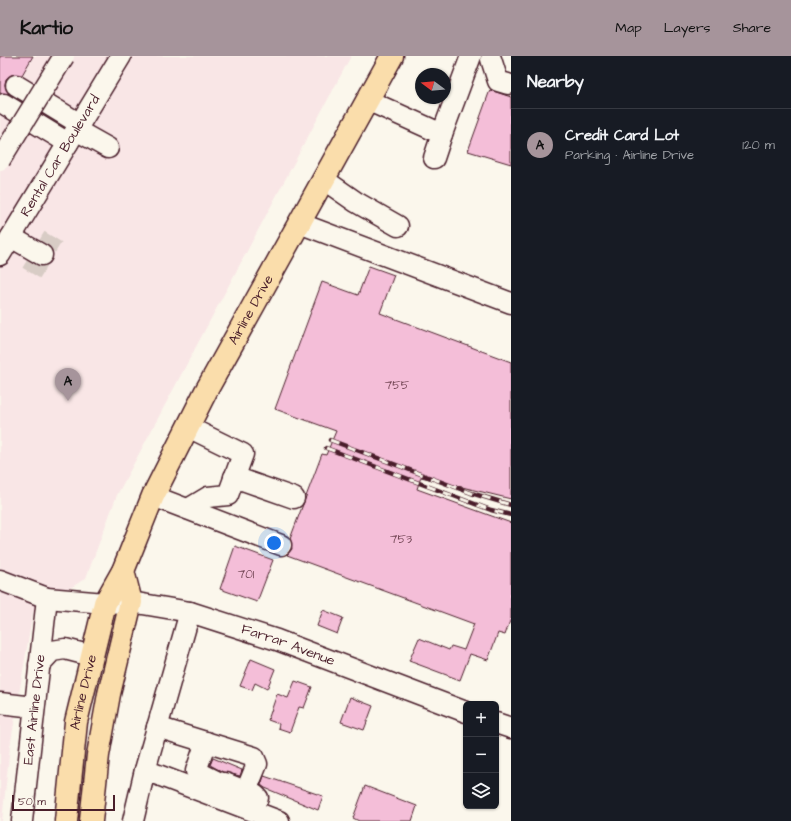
<!DOCTYPE html>
<html lang="en">
<head>
<meta charset="utf-8">
<style>
  :root { --surface:#171b24; --page:#242831; --text:#f1f3f6; --muted:#9ea1a6; --line:#363941; --accent:#a6949b }
  body { margin:0; font-family:"Architects Daughter",sans-serif; background:var(--page); color:var(--text) }
  .controls { position:absolute; right:12px; bottom:12px; display:grid; overflow:hidden; border-radius:6px; box-shadow:0 1px 3px #0004 }
  .controls button { width:36px; height:36px; display:grid; place-items:center; padding:0; border:0; border-bottom:1px solid var(--line); background:var(--surface); color:var(--text); font:20px sans-serif }
  .compass { position:absolute; left:415px; top:12px; width:36px; height:36px; border-radius:50%; background:var(--surface); box-shadow:0 1px 3px #0004; rotate:286deg }
  .scale { position:absolute; left:12px; bottom:10px; width:103px; box-sizing:border-box; padding-left:4px; border:2px solid #4a1f2b; border-top:0; font-size:11px; line-height:14px; white-space:nowrap; color:#4a1f2b; -webkit-text-stroke:3px #fbf7ec; paint-order:stroke }
  .you { position:absolute; left:274px; top:487px; width:14px; height:14px; margin:-10px; border:3px solid #fff; border-radius:50%; background:#1a73e8; box-shadow:0 0 0 6px #1a73e833 }
  .badge { display:grid; place-items:center; width:26px; height:26px; border-radius:50%; background:var(--accent); color:#111; font-size:13px; font-weight:700 }
  .pin { position:absolute; translate:-50% -33px; filter:drop-shadow(0 1px 2px #0008) }
  .pin::after { content:''; position:absolute; top:21px; width:14px; height:12px; background:inherit; clip-path:polygon(0 0,100% 0,50% 100%) }
  .list { margin:0; padding:0; list-style:none }
  h2 { display:flex; justify-content:space-between; align-items:center; height:52px; margin:0; padding:0 16px; font-size:17px }
  h2 small { font-size:13px; font-weight:400; color:var(--muted) }
  .list li { display:grid; grid-template-columns:26px 1fr auto; gap:12px; align-items:center; box-sizing:border-box; height:72px; padding:0 16px; border-top:1px solid var(--line) }
  .list b { display:block; font-size:15px; white-space:nowrap }
  .list p { margin:0; font-size:13px; white-space:nowrap; color:var(--muted) }
  .list em { font-size:13px; font-style:normal; color:var(--muted) }
  .icon { flex:none; width:22px; height:22px; fill:none; stroke:currentColor; stroke-width:2; stroke-linecap:round; stroke-linejoin:round }
  .map { position:relative; flex:none; width:511px; height:765px; overflow:hidden }
  header { display:flex; align-items:center; gap:24px; box-sizing:border-box; height:56px; padding:0 20px; background:var(--accent); color:#111 }
  header strong { font-size:19px }
  nav { display:flex; gap:22px; margin-inline-start:auto; font-size:14px }
  main { display:flex }
  aside { flex:1; background:var(--surface) }
  .map>svg:first-child { display:block }
  .built { fill:#f9e6e6 }
  .building { fill:#f4bed8; stroke:#4a1f2b }
  .lines { fill:none; stroke-linecap:round; stroke-linejoin:round }
  .minor-tunnel { stroke:#d8ccc5; stroke-width:20; stroke-dasharray:20 10; stroke-linecap:butt }
  .minor-casing { stroke:#4a1f2b; stroke-width:23 }
  .highway-casing { stroke:#4a1f2b; stroke-width:25 }
  .minor { stroke:#fbf7ec; stroke-width:20 }
  .highway { stroke:#faddab; stroke-width:22 }
  .rail-casing { stroke:#4a1f2b; stroke-width:4.5 }
  .rail { stroke:#fbf7ec; stroke-width:3; stroke-dasharray:9; stroke-linecap:butt }
  .minor-bridge-casing { stroke:#4a1f2b; stroke-width:23; stroke-linecap:butt }
  .minor-bridge { stroke:#fbf7ec; stroke-width:20 }
  .labels { text-anchor:middle; dominant-baseline:central; stroke-width:3; stroke-linejoin:round; paint-order:stroke }
  .number-label { font-size:12px; fill:#744756 }
  .street-label { font-size:14px; fill:#4a1f2b; stroke:#fbf7ec }
</style>
</head>
<body>
<header>
<strong>Kartio</strong>
<nav><a>Map</a><a>Layers</a><a>Share</a></nav>
</header>
<main>
<div class="map">
<svg width="511" height="765" viewBox="0 0 511 765">
  <rect width="100%" height="100%" fill="#fbf7ec"/>
  <filter id="ink" filterUnits="userSpaceOnUse"><feTurbulence type="fractalNoise" baseFrequency=".025" numOctaves="2"/><feDisplacementMap in="SourceGraphic" scale="8" xChannelSelector="R" yChannelSelector="G"/><feConvolveMatrix kernelMatrix="1 2 1 2 8 2 1 2 1" color-interpolation-filters="sRGB"/></filter>
  <g filter="url(#ink)">
    <!-- built -->
    <path class="built" d="M 0,0 L 351,0 L 117,439 L 86,522 L 33,556 L 10,691 L 2,765 L 0,765 Z"/>
    <!-- building -->
    <path class="building" d="M 0,0 L 33,0 L 22,19 L 11,19 L 6,23 L 5,29 L 9,38 L 0,37 Z
      M 490,34 L 511,41 L 511,108 L 468,95 Z
      M 369,210 L 394,219 L 380,257 L 511,306 L 511,443 L 421,421 L 417,433 L 511,467 L 511,562 L 505,579 L 498,577 L 488,604 L 470,598 L 460,624 L 409,605 L 419,582 L 449,594 L 451,590 L 464,594 L 474,568 L 287,499 L 292,493 L 290,483 L 322,398 L 326,399 L 336,375 L 275,353 L 322,226 L 358,239 Z
      M 235,490 L 273,504 L 257,546 L 220,533 Z
      M 323,554 L 343,562 L 337,578 L 317,570 Z
      M 251,603 L 275,613 L 267,633 L 255,627 L 252,634 L 240,630 Z
      M 295,625 L 312,631 L 304,652 L 299,651 L 290,676 L 278,672 L 279,668 L 268,664 L 277,638 L 288,642 Z
      M 350,641 L 373,650 L 364,674 L 341,666 Z
      M 213,702 L 242,714 L 240,720 L 223,716 L 210,709 Z
      M 264,720 L 323,740 L 318,754 L 265,732 L 261,729 Z
      M 365,730 L 417,750 L 412,765 L 359,765 L 353,762 Z"/>
    <g class="lines">
      <!-- minor-tunnel -->
      <path class="minor-tunnel" d="M 31,217 L 53,181"/>
      <defs>
        <g id="minor">
          <path d="M 491,3 L 498,25 L 508,28"/>
          <path d="M 16,29 L 80,68"/>
          <path d="M 367,44 L 442,78 L 471,0"/>
          <path d="M 4,48 L 68,87"/>
          <path d="M 76,74 L 108,92"/>
          <path d="M 434,102 L 442,78"/>
          <path d="M 323,123 L 356,146 L 398,170"/>
          <path d="M 299,167 L 511,247"/>
          <path d="M 11,181 L 42,199"/>
          <path id="s1" d="M 0,199 L 121,0"/>
          <path d="M 188,371 L 243,398 L 228,439 L 208,441 L 188,453"/>
          <path d="M 234,421 L 294,442"/>
          <path d="M 153,440 L 281,489"/>
          <path id="s2" d="M 0,524 L 47,542 L 105,547 L 131,546 L 190,556 L 277,584 L 466,656"/>
          <path d="M 39,609 L 52,595 L 65,593 L 92,600"/>
          <path d="M 0,647 L 34,651"/>
          <path d="M 496,667 L 511,672"/>
          <path d="M 157,671 L 254,701 L 257,708 L 246,735"/>
          <path d="M 206,686 L 196,715 L 222,728"/>
          <path d="M 145,714 L 279,765"/>
          <path d="M 216,741 L 220,730 L 225,727 L 255,739 L 258,742"/>
          <path id="s3" d="M 22,765 L 47,542"/>
          <path d="M 133,765 L 145,714 L 190,556"/>
        </g>
        <g id="highway">
          <path id="s4" d="M 66,765 L 76,666 L 105,547 L 123,515 L 153,440 L 206,335 L 392,0"/>
          <path d="M 91,765 L 98,699 L 109,638 L 131,546 L 123,515"/>
        </g>
      </defs>
      <!-- minor casing -->
      <use href="#minor" class="minor-casing"/>
      <!-- highway casing -->
      <use href="#highway" class="highway-casing"/>
      <!-- minor -->
      <use href="#minor" class="minor"/>
      <!-- highway -->
      <use href="#highway" class="highway"/>
      <defs>
        <path id="rail" d="M 330,384 L 471,437 L 511,449
          M 326,392 L 491,454 L 511,459"/>
      </defs>
      <!-- rail casing -->
      <use href="#rail" class="rail-casing"/>
      <!-- rail -->
      <use href="#rail" class="rail"/>
      <defs>
        <path id="minor-bridge" d="M 0,104 L 64,0"/>
      </defs>
      <!-- minor-bridge casing -->
      <use href="#minor-bridge" class="minor-bridge-casing"/>
      <!-- minor-bridge -->
      <use href="#minor-bridge" class="minor-bridge"/>
    </g>
  </g>
  <g class="labels">
    <!-- number labels -->
    <g class="number-label">
      <text x="397" y="329">755</text>
      <text x="401" y="483">753</text>
      <text x="246" y="518">701</text>
    </g>
    <!-- street labels -->
    <g class="street-label">
      <text stroke="none"><textPath href="#s1" startOffset="116">Rental Car Boulevard</textPath></text>
      <text stroke="none"><textPath href="#s4" startOffset="550">Airline Drive</textPath></text>
      <text stroke="none"><textPath href="#s2" startOffset="298">Farrar Avenue</textPath></text>
      <text stroke="none"><textPath href="#s4" startOffset="130">Airline Drive</textPath></text>
      <text stroke="none"><textPath href="#s3" startOffset="112">East Airline Drive</textPath></text>
    </g>
  </g>
</svg>
<div class="controls">
<button>+</button>
<button>−</button>
<button><svg class="icon" aria-label="layers" viewBox="0 0 24 24"><path d="M12 4l9 5-9 5-9-5zM3 14l9 5 9-5"/></svg></button>
</div>
<svg class="compass" viewBox="-18 -18 36 36"><path d="M0-13l5 13h-10z" fill="#e53935"/><path d="M0 13l5-13h-10z" fill="#9ea1a6"/></svg>
<div class="scale">50 m</div>
<div class="you"></div>
<div class="pin badge" style="left:68px;top:345px">A</div>
</div>
<aside>
<h2>Nearby<small></small></h2>
<ul class="list">
<li><span class="badge">A</span><div><b>Credit Card Lot</b><p>Parking · Airline Drive</p></div><em>120 m</em></li>
</ul>
</aside>
</main>
</body>
</html>
